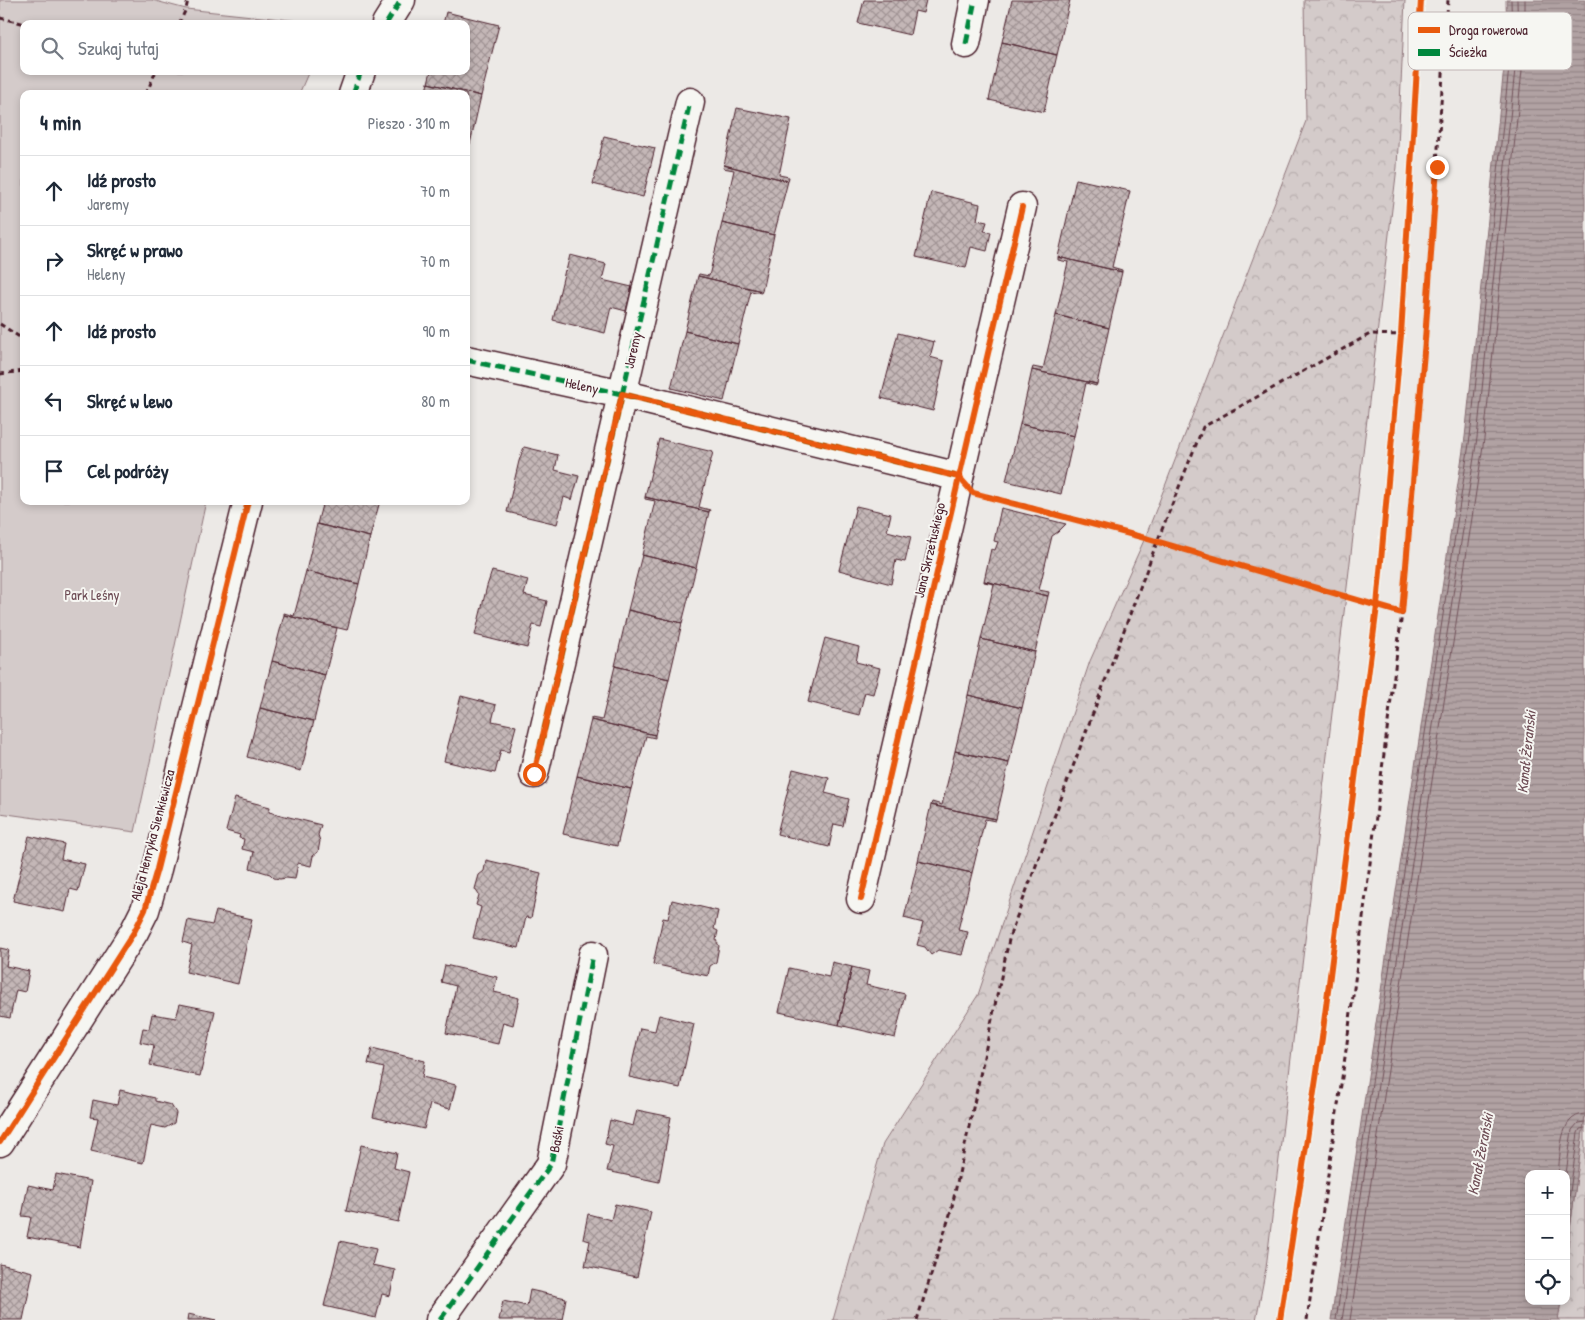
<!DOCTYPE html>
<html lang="pl">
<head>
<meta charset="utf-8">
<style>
  :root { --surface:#fff; --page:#f2f2f3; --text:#1f2937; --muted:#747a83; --line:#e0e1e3 }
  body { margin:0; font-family:"Patrick Hand",sans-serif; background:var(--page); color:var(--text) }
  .controls { position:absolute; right:15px; bottom:15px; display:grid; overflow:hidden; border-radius:10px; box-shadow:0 2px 8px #0003 }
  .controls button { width:45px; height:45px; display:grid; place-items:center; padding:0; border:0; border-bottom:1px solid var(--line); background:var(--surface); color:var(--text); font:25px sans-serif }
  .stop { position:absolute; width:15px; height:15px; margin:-11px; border:4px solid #ea580c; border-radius:50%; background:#fff }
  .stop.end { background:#ea580c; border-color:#fff; box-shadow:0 1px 5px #0008 }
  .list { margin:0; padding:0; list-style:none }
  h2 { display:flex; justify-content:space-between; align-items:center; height:65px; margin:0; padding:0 20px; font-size:21px }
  h2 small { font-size:16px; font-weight:400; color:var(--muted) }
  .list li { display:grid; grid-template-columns:32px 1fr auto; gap:15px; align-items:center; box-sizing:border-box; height:70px; padding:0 20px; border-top:1px solid var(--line) }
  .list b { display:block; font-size:19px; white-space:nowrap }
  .list p { margin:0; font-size:16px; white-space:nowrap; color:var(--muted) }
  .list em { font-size:16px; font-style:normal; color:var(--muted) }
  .icon { flex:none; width:28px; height:28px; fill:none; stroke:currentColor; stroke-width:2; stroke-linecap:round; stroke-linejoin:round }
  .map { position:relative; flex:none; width:1585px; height:1320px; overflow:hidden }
  .search { position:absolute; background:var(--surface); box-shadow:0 2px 8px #0003; left:20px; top:20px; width:450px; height:55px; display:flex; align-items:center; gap:12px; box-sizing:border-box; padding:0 18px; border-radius:10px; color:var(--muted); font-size:19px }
  .panel { position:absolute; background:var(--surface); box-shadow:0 2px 8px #0003; left:20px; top:90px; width:450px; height:415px; border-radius:10px }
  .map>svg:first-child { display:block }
  .forest { fill:url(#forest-crowns); stroke:#8f757a }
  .green { fill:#d4cbca; stroke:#8f757a }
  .water { fill:url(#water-rules); stroke:#886e73 }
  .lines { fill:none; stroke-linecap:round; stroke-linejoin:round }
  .shore { stroke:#73535b; stroke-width:1 }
  .building { fill:url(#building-cross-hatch); stroke:#4a1f2b }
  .minor-casing { stroke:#4a1f2b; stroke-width:31 }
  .path { stroke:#4a1f2b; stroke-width:3; stroke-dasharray:5 4; stroke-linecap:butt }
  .minor { stroke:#f6f6f2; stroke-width:28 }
  .quiet { stroke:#00873e; stroke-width:5; stroke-dasharray:10 5; stroke-linecap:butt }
  .cycleway-casing { stroke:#f6f6f2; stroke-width:9 }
  .cycleway { stroke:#e8590c; stroke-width:6 }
  .route { stroke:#ea580c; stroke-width:6 }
  .labels { text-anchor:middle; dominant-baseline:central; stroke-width:4; stroke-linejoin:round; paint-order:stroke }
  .street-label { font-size:14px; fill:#4a1f2b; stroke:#f6f6f2 }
  .park-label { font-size:14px; fill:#6c4a53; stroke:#f6f6f2 }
  .water-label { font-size:15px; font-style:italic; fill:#6e4d55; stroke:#f6f6f2 }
  .key { fill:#f6f6f2; stroke:#c2b6b6; stroke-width:1 }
  .key-label { font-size:14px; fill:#4a1f2b }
</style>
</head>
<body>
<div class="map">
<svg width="1585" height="1320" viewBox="0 0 1585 1320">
  <defs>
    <pattern id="forest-crowns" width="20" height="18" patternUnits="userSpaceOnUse" patternTransform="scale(1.25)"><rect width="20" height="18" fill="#d4cbca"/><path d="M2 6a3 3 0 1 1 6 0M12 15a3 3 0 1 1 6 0" fill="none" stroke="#b8aeae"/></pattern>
    <pattern id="water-rules" width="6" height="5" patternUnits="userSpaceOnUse" patternTransform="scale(1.25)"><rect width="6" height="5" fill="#b1a2a3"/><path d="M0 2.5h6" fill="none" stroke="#928385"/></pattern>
    <pattern id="building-cross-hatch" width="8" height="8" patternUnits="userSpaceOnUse" patternTransform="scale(1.25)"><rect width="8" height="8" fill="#c4b7b7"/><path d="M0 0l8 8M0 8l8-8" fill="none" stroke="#a19495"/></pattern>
  </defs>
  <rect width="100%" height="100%" fill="#ece9e6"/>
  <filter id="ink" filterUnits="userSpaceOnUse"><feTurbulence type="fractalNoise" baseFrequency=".02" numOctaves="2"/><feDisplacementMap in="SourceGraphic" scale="10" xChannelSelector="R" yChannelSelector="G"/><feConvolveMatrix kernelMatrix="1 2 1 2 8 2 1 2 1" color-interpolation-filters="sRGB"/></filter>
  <g filter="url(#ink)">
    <!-- forest -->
    <path class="forest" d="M 1304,0 L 1405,0 L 1397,167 L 1266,1268 L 1256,1320 L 833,1320 L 883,1144 L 978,995 L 1090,661 L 1145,538 L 1306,121 Z
      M 1585,1115 L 1585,1320 L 1558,1320 L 1561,1301 L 1566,1301 L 1566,1260 Z"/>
    <!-- green -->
    <path class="green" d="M 0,0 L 152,0 L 186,9 L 328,24 L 24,24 L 24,71 L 309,71 L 299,94 L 24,94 L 24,501 L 206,501 L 135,832 L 0,813 Z"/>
    <!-- water -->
    <path class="water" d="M 1506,0 L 1585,0 L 1585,1115 L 1566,1260 L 1566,1174 L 1529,1174 L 1529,1301 L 1561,1301 L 1558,1320 L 1331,1320 L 1465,437 L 1507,39 Z"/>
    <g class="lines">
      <!-- shore -->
      <path class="shore" d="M 1558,1174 C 1561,1154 1558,1115 1585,1114
        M 1566,1174 L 1572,1130 L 1578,1123 L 1585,1122
        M 1566,1221 L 1578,1133 L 1580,1129 L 1585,1128
        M 1336,1320 L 1470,437 L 1512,39 L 1511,0
        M 1342,1320 L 1477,438 L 1518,40 L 1517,0
        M 1350,1320 L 1484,439 L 1525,41 L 1525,0"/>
    </g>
    <!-- building -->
    <path class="building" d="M 864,0 L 926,0 L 923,13 L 915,11 L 910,35 L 858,23 Z
      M 1012,0 L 1070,0 L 1057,55 L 1002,42 Z
      M 446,12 L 499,25 L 481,96 L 428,83 L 431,71 L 466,71 L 466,24 L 443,24 Z
      M 1002,42 L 1057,55 L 1044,112 L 989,100 Z
      M 428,83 L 481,96 L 470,144 L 466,143 L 466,94 L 425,94 Z
      M 737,108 L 791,119 L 779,175 L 789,177 L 788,181 L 724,165 Z
      M 604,136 L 655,148 L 643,197 L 593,184 Z
      M 724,165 L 788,181 L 774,235 L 722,223 L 734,170 L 723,168 Z
      M 1076,179 L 1130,191 L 1112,267 L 1122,270 L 1122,272 L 1058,257 Z
      M 931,192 L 980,204 L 977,220 L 987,222 L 984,231 L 991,232 L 987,251 L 971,247 L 966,268 L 916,257 Z
      M 722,223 L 774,235 L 762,291 L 698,276 L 699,274 L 709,276 Z
      M 570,255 L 606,264 L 602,280 L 632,287 L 626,311 L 611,307 L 605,333 L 553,320 L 565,270 L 566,271 Z
      M 1058,257 L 1122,272 L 1109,328 L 1056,315 L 1068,262 L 1058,260 Z
      M 698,276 L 762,291 L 761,293 L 751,291 L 738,344 L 685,331 Z
      M 1056,315 L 1109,328 L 1097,384 L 1032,370 L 1033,367 L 1043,369 Z
      M 685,331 L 738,344 L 724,401 L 671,388 Z
      M 898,333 L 934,342 L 930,357 L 944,361 L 933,411 L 881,398 Z
      M 1032,370 L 1097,384 L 1096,386 L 1086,383 L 1074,436 L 1020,424 Z
      M 1020,424 L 1074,436 L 1061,494 L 1006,481 Z
      M 659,439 L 713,452 L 699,507 L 710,510 L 709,512 L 645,497 Z
      M 524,447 L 558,455 L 555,470 L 579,476 L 572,500 L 564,497 L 557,524 L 507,512 L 519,461 Z
      M 645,497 L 709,512 L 696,568 L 642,555 L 655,501 L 645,499 Z
      M 323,501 L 380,501 L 370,537 L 317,524 Z
      M 856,506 L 891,514 L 887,531 L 911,537 L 905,562 L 896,560 L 891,584 L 839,570 Z
      M 1001,508 L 1066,524 L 1058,532 L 1052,536 L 1039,590 L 1049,592 L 1048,596 L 984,581 L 991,549 L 995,550 L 998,542 L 994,541 Z
      M 317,524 L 370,537 L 359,584 L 306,571 Z
      M 642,555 L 696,568 L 682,623 L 628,610 Z
      M 306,571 L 359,584 L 347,630 L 284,615 L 284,613 L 294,616 Z
      M 492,571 L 528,580 L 524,595 L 547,601 L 541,627 L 533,625 L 527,648 L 475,635 L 487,586 Z
      M 984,581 L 1048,596 L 1035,652 L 981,639 L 994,584 L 984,582 Z
      M 628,610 L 682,623 L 669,679 L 615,666 Z
      M 284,615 L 337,628 L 325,675 L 272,661 Z
      M 825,638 L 859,647 L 856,662 L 880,668 L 873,694 L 865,692 L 859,715 L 808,702 Z
      M 981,639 L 1035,652 L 1022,708 L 968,695 Z
      M 272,661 L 325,675 L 314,721 L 260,708 Z
      M 615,666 L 669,679 L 655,735 L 591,720 L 591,718 L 602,720 Z
      M 968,695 L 1022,708 L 1009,763 L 955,751 Z
      M 461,696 L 496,705 L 492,721 L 516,726 L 509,752 L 501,750 L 495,773 L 444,761 Z
      M 260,708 L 314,721 L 301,771 L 247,757 Z
      M 591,720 L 655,735 L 655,738 L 646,736 L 631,789 L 577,776 Z
      M 955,751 L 1009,763 L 996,819 L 931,805 L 932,802 L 942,805 Z
      M 793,769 L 829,778 L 825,793 L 849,799 L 843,826 L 834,824 L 829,847 L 777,834 Z
      M 577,776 L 631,789 L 617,846 L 563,834 Z
      M 235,798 L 270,807 L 269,812 L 321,825 L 318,835 L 320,841 L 318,852 L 313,856 L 311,866 L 298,863 L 295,879 L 286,878 L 280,879 L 274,878 L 270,874 L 250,868 L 254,852 L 242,849 L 244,839 L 239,838 L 240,835 L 226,831 Z
      M 931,805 L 996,819 L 995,821 L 985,819 L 972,873 L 918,861 Z
      M 29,836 L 64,844 L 61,859 L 85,864 L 78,891 L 70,889 L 65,912 L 13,901 Z
      M 486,860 L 541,873 L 531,918 L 526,917 L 519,948 L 473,938 L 481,907 L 476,905 L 479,895 L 475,889 L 479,875 L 484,871 Z
      M 918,861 L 972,873 L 958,930 L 968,932 L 962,955 L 938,950 L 931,955 L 925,947 L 917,945 L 923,923 L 904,918 Z
      M 672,900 L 718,911 L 714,929 L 718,931 L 716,940 L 719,946 L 716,962 L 710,966 L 708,976 L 653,964 L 663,918 L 668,919 Z
      M 216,911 L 252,919 L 238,984 L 186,972 L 192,945 L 183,942 L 188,920 L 212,925 Z
      M 0,948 L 9,950 L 6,966 L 29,971 L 25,992 L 16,990 L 10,1018 L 0,1016 Z
      M 832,962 L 852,967 L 839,1025 L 779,1012 L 789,968 L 829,977 Z
      M 445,965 L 497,977 L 494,992 L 519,998 L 513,1025 L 503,1022 L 498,1044 L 446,1033 L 456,986 L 441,982 Z
      M 852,967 L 869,971 L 866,985 L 905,994 L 895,1038 L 839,1025 Z
      M 180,1004 L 215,1011 L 200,1076 L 150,1065 L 154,1045 L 140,1042 L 143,1028 L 149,1029 L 152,1014 L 176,1018 Z
      M 659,1015 L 694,1024 L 680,1088 L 629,1077 L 640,1028 L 655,1031 Z
      M 372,1048 L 425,1061 L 422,1077 L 456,1085 L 450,1109 L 430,1104 L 424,1129 L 373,1117 L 384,1068 L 368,1064 Z
      M 120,1090 L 155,1098 L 155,1101 L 171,1105 L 176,1113 L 174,1123 L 165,1128 L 151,1125 L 143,1163 L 91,1151 L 98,1118 L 90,1117 L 93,1100 L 117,1105 Z
      M 637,1110 L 671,1117 L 659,1182 L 607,1171 L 613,1146 L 605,1144 L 610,1120 L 633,1126 Z
      M 361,1145 L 397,1153 L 394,1168 L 409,1172 L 398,1222 L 346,1211 Z
      M 56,1174 L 91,1181 L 80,1247 L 27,1237 L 31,1217 L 22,1216 L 28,1185 L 53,1190 Z
      M 615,1204 L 651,1212 L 637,1277 L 585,1266 L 590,1241 L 583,1239 L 588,1214 L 611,1220 Z
      M 340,1241 L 376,1249 L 372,1265 L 395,1270 L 390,1296 L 382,1294 L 376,1318 L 324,1306 Z
      M 0,1264 L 33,1272 L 23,1320 L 0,1320 Z
      M 530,1290 L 566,1298 L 562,1320 L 499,1320 L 503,1301 L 527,1306 Z
      M 188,1314 L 216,1320 L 187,1320 Z"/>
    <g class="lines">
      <defs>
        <path id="minor" d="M 386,24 L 401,0
          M 966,44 L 975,0
          M 353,94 L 361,71
          M 466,360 L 622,394 L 959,477
          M 534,774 L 690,102
          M 861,899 L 1022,207
          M 0,1142 L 134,932 L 145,910 L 157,869 L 248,501
          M 440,1320 L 551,1164 L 593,955"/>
      </defs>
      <!-- minor casing -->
      <use href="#minor" class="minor-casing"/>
      <!-- path -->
      <path class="path" d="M 0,18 L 26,24
        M 179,24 L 186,9 L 188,0
        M 146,94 L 156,71
        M 0,324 L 24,340
        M 0,374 L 24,371
        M 987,496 L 1145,538 L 1402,613
        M 917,1320 L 951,1211 L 1010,935 L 1157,542 L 1203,427 L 1370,334 L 1401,335
        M 1307,1320 L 1347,1043 L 1402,613 L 1425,340 L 1448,0"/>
      <!-- minor -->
      <use href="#minor" class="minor"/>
      <!-- quiet -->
      <path class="quiet" d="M 386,24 L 401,0
        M 966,44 L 975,0
        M 353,94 L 361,71
        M 466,360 L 622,394 L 959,477
        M 534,774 L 690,102
        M 440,1320 L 551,1164 L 593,955"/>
      <defs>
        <path id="cycleway" d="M 861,899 L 1022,207
          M 0,1142 L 134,932 L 145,910 L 157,869 L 248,501
          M 1280,1320 L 1322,1038 L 1377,606 L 1401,335 L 1421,0"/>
      </defs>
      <!-- cycleway casing -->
      <use href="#cycleway" class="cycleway-casing"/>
      <!-- cycleway -->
      <use href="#cycleway" class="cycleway"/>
    </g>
  </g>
  <g class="lines" filter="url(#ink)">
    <!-- route -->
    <path class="route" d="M 534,774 L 622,394 L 959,477 L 973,493 L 1145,538 L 1402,613 L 1425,340 L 1437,167"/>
  </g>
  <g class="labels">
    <!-- street labels -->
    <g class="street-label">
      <text transform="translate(632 350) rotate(-77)">Jaremy</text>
      <text transform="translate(582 385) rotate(12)">Heleny</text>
      <text transform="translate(929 550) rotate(-77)">Jana Skrzetuskiego</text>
      <text transform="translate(152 835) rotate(-75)">Aleja Henryka Sienkiewicza</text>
      <text transform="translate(556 1139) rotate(-79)">Baśki</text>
    </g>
    <!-- park labels -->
    <g class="park-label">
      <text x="92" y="594">Park Leśny</text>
    </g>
    <!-- water labels -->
    <g class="water-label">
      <text transform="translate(1526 752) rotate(-84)">Kanał Żerański</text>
      <text transform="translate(1480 1154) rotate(-79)">Kanał Żerański</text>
    </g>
  </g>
  <!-- legend -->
  <rect x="1408" y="12" width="164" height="58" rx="8" class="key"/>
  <rect x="1418" y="27" width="22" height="6" fill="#e8590c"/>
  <rect x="1418" y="49" width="22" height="7" fill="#00873e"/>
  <g class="key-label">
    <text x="1449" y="35">Droga rowerowa</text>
    <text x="1449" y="57">Ścieżka</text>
  </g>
</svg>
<div class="controls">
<button>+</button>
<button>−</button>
<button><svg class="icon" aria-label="locate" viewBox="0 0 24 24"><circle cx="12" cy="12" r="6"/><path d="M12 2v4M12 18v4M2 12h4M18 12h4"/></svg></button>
</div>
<div class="stop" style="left:534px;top:774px"></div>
<div class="stop end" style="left:1437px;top:167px"></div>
<div class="search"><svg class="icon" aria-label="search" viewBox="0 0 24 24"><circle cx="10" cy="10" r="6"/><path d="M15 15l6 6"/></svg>Szukaj tutaj</div>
<section class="panel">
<h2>4 min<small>Pieszo · 310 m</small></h2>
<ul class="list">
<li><svg class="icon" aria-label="ahead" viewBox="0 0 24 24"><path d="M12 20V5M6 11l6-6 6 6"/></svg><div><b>Idź prosto</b><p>Jaremy</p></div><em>70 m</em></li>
<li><svg class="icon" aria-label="right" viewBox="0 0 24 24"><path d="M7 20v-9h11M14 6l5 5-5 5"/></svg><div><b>Skręć w prawo</b><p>Heleny</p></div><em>70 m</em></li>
<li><svg class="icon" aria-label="ahead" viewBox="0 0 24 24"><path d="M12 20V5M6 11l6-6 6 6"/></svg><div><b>Idź prosto</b></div><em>90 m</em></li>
<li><svg class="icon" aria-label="left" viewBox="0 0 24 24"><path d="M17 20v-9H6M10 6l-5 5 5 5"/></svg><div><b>Skręć w lewo</b></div><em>80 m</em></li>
<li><svg class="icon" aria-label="arrive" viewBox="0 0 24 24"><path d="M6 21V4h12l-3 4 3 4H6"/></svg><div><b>Cel podróży</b></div></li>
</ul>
</section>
</div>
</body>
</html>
